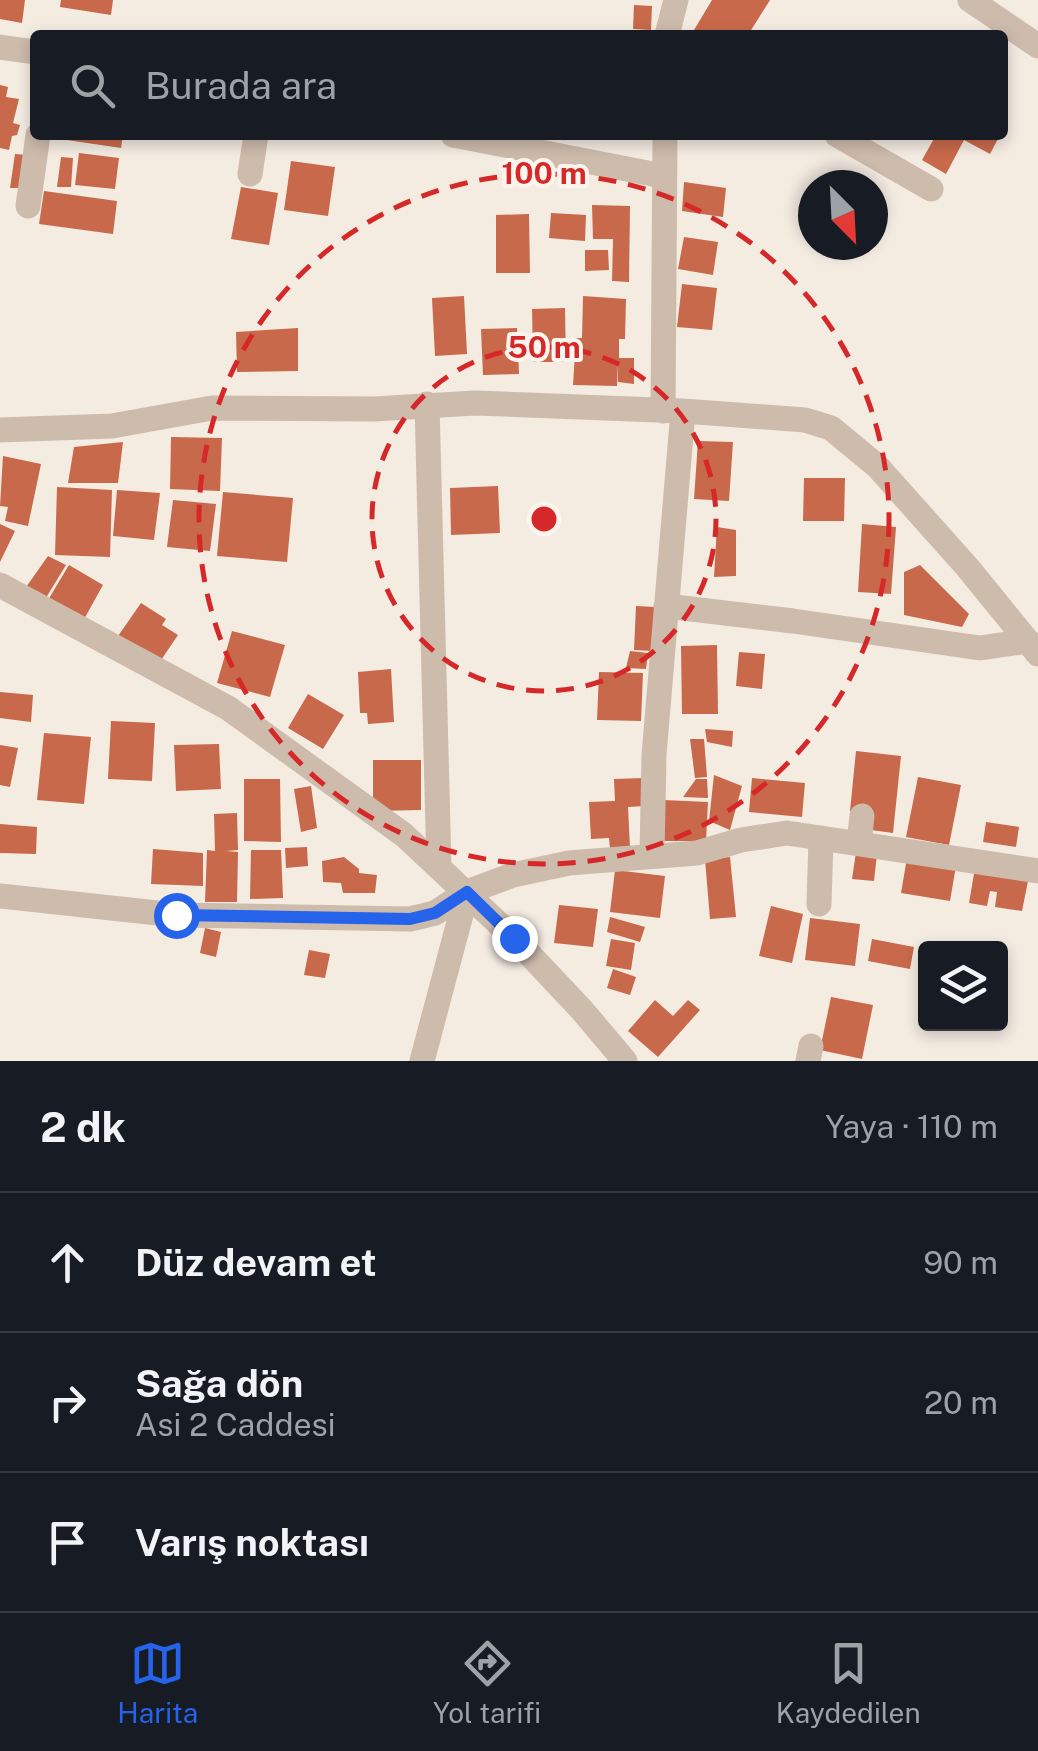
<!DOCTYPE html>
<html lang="tr">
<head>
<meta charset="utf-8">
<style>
  :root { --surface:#171b24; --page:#242831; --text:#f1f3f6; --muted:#9ea1a6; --line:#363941; --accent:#2563eb }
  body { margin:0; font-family:"Public Sans",sans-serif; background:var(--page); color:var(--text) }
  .controls { position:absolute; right:30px; bottom:30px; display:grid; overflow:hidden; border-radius:10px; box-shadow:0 5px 15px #0003 }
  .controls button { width:90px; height:90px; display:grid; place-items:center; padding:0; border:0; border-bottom:2px solid var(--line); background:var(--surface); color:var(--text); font:50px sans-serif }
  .compass { position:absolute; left:798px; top:170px; width:90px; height:90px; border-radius:50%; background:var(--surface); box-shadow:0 5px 15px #0003; rotate:156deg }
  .stop { position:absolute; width:30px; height:30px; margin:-22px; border:8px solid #2563eb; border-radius:50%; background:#fff }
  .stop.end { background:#2563eb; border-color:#fff; box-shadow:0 2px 10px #0008 }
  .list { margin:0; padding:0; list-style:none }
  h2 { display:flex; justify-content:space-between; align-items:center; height:130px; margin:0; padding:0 40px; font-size:42px }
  h2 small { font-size:32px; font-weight:400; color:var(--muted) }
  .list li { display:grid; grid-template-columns:65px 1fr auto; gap:30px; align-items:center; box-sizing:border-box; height:140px; padding:0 40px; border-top:2px solid var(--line) }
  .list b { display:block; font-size:38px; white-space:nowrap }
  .list p { margin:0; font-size:32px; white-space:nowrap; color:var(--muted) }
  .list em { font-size:32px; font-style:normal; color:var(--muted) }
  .icon { flex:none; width:55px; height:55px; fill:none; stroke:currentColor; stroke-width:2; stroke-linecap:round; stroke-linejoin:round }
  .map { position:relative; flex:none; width:1038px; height:1061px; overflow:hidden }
  .search { position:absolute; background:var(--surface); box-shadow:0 5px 15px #0003; left:30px; right:30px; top:30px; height:110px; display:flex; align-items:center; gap:25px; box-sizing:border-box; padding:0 35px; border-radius:10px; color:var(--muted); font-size:38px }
  .sheet { height:550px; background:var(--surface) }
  nav { display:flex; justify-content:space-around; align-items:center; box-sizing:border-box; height:140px; border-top:2px solid var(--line); background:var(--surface); font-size:28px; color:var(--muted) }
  nav a { display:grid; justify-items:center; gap:5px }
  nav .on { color:var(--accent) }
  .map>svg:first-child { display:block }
  .building { fill:#c8694b }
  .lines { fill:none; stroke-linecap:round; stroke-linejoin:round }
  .minor { stroke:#cdbbac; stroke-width:25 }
  .route { stroke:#2563eb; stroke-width:12 }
  .ring { fill:none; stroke:#d62828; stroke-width:5; stroke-dasharray:18 12 }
  .centre { fill:#d62828; stroke:#fbf5ee; stroke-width:5 }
  .ring-label { font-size:30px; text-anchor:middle; font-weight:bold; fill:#d62828; stroke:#fbf5ee; stroke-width:8; stroke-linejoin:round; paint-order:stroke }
</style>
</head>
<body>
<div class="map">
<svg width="1038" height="1061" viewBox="0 0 1038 1061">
  <rect width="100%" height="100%" fill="#f4ebe1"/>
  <!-- building -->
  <path class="building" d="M 0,0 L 25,0 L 22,23 L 0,19 Z
    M 61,0 L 113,0 L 111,15 L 60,7 Z
    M 712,0 L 770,0 L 748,35 L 691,35 Z
    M 634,5 L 652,6 L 651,30 L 633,29 Z
    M 0,85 L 8,87 L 6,97 L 19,99 L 13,123 L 20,125 L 17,135 L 12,136 L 9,150 L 0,148 Z
    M 67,135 L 123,135 L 121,148 L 67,140 Z
    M 936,135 L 1000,135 L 990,154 L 964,140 L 946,174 L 922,160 Z
    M 79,153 L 119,158 L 115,189 L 75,185 Z
    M 15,154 L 28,155 L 24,188 L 10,188 Z
    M 61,157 L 73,158 L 71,187 L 57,187 Z
    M 291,161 L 335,167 L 328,216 L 284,210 Z
    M 684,182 L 726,188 L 723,217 L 682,211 Z
    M 241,187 L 278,193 L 269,245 L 231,239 Z
    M 44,191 L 117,201 L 113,234 L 39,224 Z
    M 592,205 L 630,206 L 629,282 L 612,281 L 613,239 L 593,239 Z
    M 551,213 L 586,215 L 585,241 L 549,238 Z
    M 529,214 L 530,273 L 496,273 L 496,215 Z
    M 684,237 L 718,242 L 713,275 L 678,269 Z
    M 585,250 L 608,250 L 609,270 L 585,271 Z
    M 682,284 L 717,288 L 712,330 L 677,327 Z
    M 464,296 L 467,354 L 435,356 L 432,298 Z
    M 583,296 L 626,299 L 625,339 L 619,339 L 619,358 L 634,358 L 634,384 L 618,382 L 618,362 L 617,386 L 573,385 L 576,338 L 582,338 Z
    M 565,308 L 566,362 L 533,362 L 532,309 Z
    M 298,328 L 298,371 L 237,372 L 236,332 Z
    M 517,328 L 519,374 L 483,375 L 481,329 Z
    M 171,437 L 222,438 L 220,491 L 170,489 Z
    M 698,441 L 733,442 L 729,501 L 694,499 Z
    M 123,442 L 118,483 L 68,483 L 74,447 Z
    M 3,456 L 41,464 L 28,526 L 5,521 L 8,507 L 0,506 Z
    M 804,478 L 845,478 L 844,521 L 803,521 Z
    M 498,486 L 500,533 L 451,535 L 450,488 Z
    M 57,487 L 112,490 L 110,557 L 55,555 Z
    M 117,490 L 160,493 L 154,540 L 113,536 Z
    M 223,492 L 293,498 L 287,562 L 217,556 Z
    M 173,500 L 216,504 L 210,551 L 167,547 Z
    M 0,524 L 15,531 L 0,562 Z
    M 862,524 L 896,527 L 891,594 L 858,592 Z
    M 717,527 L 736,530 L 736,576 L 714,577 Z
    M 48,556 L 66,565 L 44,601 L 24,590 Z
    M 69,565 L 103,585 L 83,621 L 48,600 Z
    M 920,565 L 969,614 L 962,627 L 904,615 L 904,572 Z
    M 141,603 L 166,619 L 162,625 L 178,635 L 157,666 L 116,639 Z
    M 636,606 L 655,607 L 652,651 L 634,650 Z
    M 232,631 L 285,645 L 270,697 L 217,683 Z
    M 717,645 L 718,714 L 682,714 L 681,646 Z
    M 630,651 L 648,653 L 646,669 L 626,668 Z
    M 739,652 L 765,654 L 762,689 L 736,686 Z
    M 391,669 L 394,722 L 368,724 L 367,713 L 360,713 L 358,672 Z
    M 599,672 L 643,673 L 641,721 L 597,720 Z
    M 0,692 L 33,695 L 31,722 L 0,718 Z
    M 308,694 L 344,715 L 323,749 L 288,728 Z
    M 111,721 L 155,723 L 152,781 L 108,779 Z
    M 705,729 L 733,731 L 732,747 L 707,742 Z
    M 44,733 L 91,737 L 84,804 L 37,800 Z
    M 690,739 L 704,739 L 707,777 L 695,778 Z
    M 219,744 L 221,789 L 176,791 L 174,745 Z
    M 0,745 L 18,748 L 10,787 L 0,785 Z
    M 856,751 L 901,756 L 893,833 L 871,830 L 873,813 L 850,811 Z
    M 373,760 L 421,760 L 421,810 L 373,811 Z
    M 714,775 L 742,786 L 730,830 L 709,821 Z
    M 918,777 L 961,785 L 949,845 L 906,837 Z
    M 643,778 L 645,806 L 628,807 L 630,848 L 610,849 L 609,838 L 591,839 L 589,802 L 615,801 L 614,779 Z
    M 752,778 L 805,783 L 802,817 L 749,812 Z
    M 244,779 L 280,779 L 281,842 L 244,841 Z
    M 696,779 L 707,779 L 708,798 L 683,797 Z
    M 311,786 L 317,828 L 301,832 L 294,789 Z
    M 663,800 L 708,802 L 706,841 L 660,841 Z
    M 237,813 L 238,850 L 226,851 L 238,852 L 237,902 L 205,902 L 207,850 L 215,851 L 214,814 Z
    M 986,822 L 1019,827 L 1016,847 L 983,842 Z
    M 0,824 L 37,827 L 36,854 L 0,853 Z
    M 307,847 L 308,866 L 286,868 L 285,848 Z
    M 153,849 L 203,853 L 203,886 L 151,884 Z
    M 251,850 L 281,850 L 283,898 L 250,899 Z
    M 856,852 L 877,854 L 874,881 L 852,879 Z
    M 344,857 L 359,869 L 359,873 L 377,875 L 375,893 L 343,893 L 341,883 L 323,882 L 322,861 Z
    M 730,857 L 736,917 L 710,919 L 705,859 Z
    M 907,858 L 956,866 L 950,901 L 901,893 Z
    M 975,868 L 1029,876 L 1022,911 L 995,907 L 997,892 L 990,891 L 987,906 L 969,903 Z
    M 615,870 L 665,876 L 660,918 L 610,912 Z
    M 559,905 L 598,909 L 593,947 L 554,943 Z
    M 771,906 L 803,914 L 792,963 L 759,956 Z
    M 610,917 L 645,927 L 640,942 L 607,932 Z
    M 810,918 L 860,924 L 855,966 L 805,960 Z
    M 205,928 L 221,932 L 216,957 L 200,953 Z
    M 611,939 L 635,943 L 631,970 L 606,966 Z
    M 872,939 L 914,947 L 910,969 L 868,961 Z
    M 309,950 L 330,954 L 325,978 L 304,975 Z
    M 613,969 L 636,977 L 630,995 L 607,988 Z
    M 831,997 L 873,1005 L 862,1059 L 820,1050 Z
    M 655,1000 L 673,1016 L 688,1000 L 700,1010 L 658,1057 L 628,1031 Z"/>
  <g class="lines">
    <!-- minor -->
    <path class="minor" d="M 970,0 L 1038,46
      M 667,35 L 676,0
      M 0,47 L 35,52
      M 453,135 L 663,176
      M 837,135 L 931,189
      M 250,174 L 256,135
      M 28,206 L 38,135
      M 427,404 L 439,867
      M 663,411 L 665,135
      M 0,430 L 112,426 L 212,408 L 374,409 L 475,403 L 683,411 L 805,420 L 831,428 L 877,466 L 968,568 L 1038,654
      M 0,585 L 228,708 L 404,835 L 514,938 L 581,1009 L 625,1061
      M 666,606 L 793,621 L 980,648 L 1028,641
      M 859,843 L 862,816
      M 652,855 L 654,755 L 683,411
      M 0,896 L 176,915 L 410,919 L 435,913 L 467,892 L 513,875 L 569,863 L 697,853 L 741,840 L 787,833 L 1038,871
      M 819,904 L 821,838
      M 422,1061 L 467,892
      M 808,1061 L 811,1046"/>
  </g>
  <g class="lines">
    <!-- route -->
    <path class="route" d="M 176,915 L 410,919 L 435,913 L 467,892 L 514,938"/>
  </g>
  <!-- distance rings -->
  <g class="ring">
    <circle cx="544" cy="519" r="172"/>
    <circle cx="544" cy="519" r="345"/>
  </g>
  <circle cx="544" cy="519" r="15" class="centre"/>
  <g class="ring-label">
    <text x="544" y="184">100 m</text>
    <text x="544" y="358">50 m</text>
  </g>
</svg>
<div class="controls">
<button><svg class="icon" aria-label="layers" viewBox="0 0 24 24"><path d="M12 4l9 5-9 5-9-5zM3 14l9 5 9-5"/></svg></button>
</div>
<svg class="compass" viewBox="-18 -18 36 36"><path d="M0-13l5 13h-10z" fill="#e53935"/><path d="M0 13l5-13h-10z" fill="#9ea1a6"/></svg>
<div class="stop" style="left:176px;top:915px"></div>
<div class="stop end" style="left:514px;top:938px"></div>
<div class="search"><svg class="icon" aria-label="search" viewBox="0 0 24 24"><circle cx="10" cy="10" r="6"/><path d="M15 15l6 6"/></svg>Burada ara</div>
</div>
<section class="sheet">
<h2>2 dk<small>Yaya · 110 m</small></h2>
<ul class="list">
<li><svg class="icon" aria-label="ahead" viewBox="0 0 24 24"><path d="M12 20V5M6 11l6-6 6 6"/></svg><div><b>Düz devam et</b></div><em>90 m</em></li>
<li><svg class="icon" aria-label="right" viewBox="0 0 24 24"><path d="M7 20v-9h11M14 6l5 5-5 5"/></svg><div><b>Sağa dön</b><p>Asi 2 Caddesi</p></div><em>20 m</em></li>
<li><svg class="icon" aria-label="arrive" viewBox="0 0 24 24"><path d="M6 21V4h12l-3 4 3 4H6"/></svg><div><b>Varış noktası</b></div></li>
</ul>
</section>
<nav>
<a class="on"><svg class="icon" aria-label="map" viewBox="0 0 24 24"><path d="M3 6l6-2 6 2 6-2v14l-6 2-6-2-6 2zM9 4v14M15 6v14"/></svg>Harita</a>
<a><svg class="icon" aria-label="directions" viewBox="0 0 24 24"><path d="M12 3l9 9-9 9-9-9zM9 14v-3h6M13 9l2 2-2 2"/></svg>Yol tarifi</a>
<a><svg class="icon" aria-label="saved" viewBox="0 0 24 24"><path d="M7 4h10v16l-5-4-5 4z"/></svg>Kaydedilen</a>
</nav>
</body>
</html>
